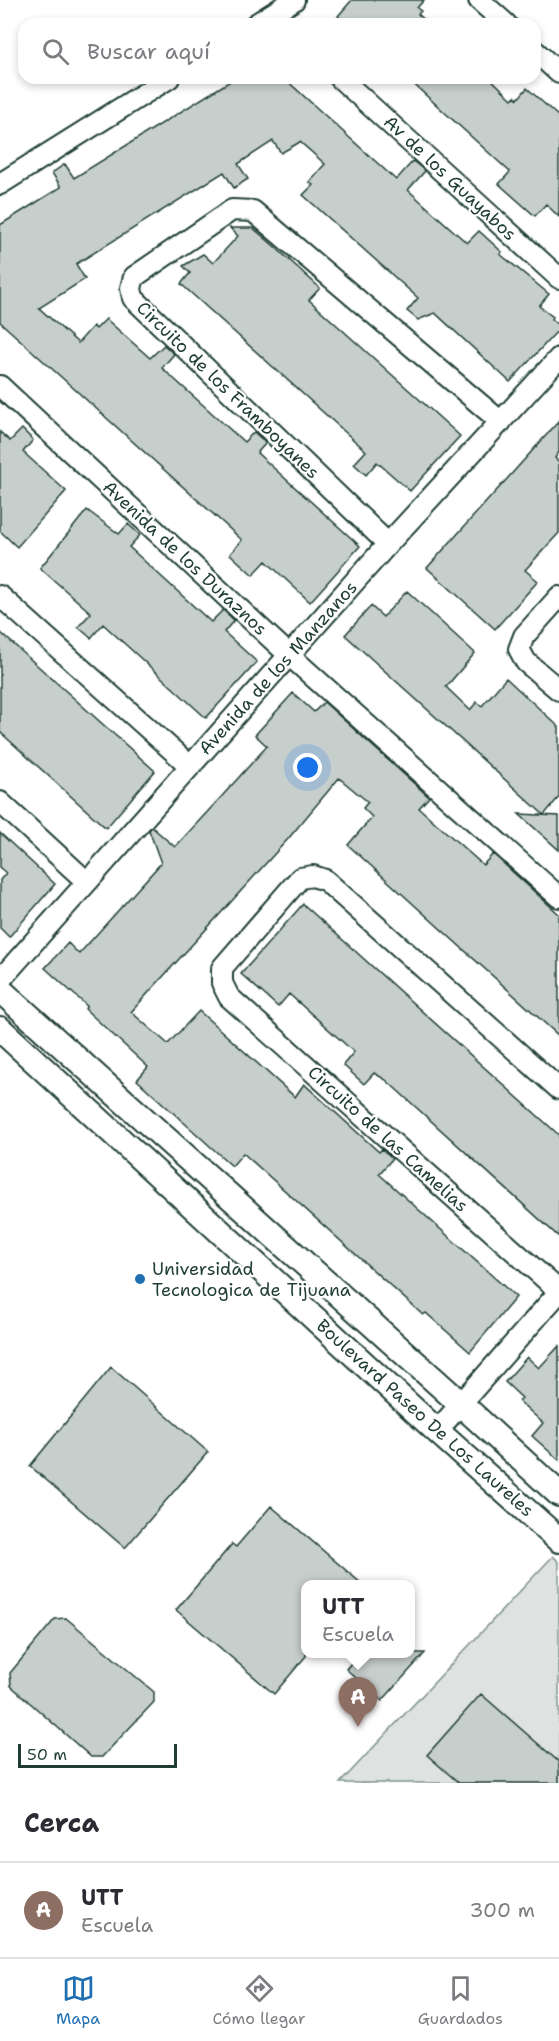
<!DOCTYPE html>
<html lang="es">
<head>
<meta charset="utf-8">
<style>
  :root { --surface:#fff; --page:#f7f7f7; --text:#2b2b33; --muted:#7c7c81; --line:#e1e1e2; --accent:#1f6fb2 }
  body { margin:0; font-family:"Shantell Sans",sans-serif; background:var(--page); color:var(--text) }
  .scale { position:absolute; left:18px; bottom:15px; width:159px; box-sizing:border-box; padding-left:6px; border:3px solid #1f3d34; border-top:0; font-size:16px; line-height:21px; white-space:nowrap; color:#1f3d34; -webkit-text-stroke:4px #fff; paint-order:stroke }
  .you { position:absolute; left:308px; top:768px; width:21px; height:21px; margin:-15px; border:4px solid #fff; border-radius:50%; background:#1a73e8; box-shadow:0 0 0 9px #1a73e833 }
  .badge { display:grid; place-items:center; width:39px; height:39px; border-radius:50%; background:var(--accent); color:#fff; font-size:20px; font-weight:700 }
  .pin { position:absolute; translate:-50% -50px; filter:drop-shadow(0 2px 3px #0008) }
  .pin::after { content:''; position:absolute; top:32px; width:21px; height:18px; background:inherit; clip-path:polygon(0 0,100% 0,50% 100%) }
  .popup { position:absolute; left:301px; top:1580px; width:114px; height:78px; box-sizing:border-box; display:grid; place-content:center; border-radius:12px; background:var(--surface); filter:drop-shadow(0 2px 4px #0005); font-size:20px; white-space:nowrap; color:var(--muted) }
  .popup b { font-size:22px; color:var(--text) }
  .popup::after { content:''; position:absolute; left:50%; top:100%; margin-left:-12px; border:12px solid transparent; border-top-color:var(--surface) }
  .list { margin:0; padding:0; list-style:none }
  h2 { display:flex; justify-content:space-between; align-items:center; height:78px; margin:0; padding:0 24px; font-size:26px }
  h2 small { font-size:20px; font-weight:400; color:var(--muted) }
  .list li { display:grid; grid-template-columns:39px 1fr auto; gap:18px; align-items:center; box-sizing:border-box; height:96px; padding:0 24px; border-top:2px solid var(--line) }
  .list b { display:block; font-size:22px; white-space:nowrap }
  .list p { margin:0; font-size:20px; white-space:nowrap; color:var(--muted) }
  .list em { font-size:20px; font-style:normal; color:var(--muted) }
  .icon { flex:none; width:33px; height:33px; fill:none; stroke:currentColor; stroke-width:2; stroke-linecap:round; stroke-linejoin:round }
  .map { position:relative; flex:none; width:559px; height:1783px; overflow:hidden }
  .search { position:absolute; background:var(--surface); box-shadow:0 3px 9px #0003; left:18px; right:18px; top:18px; height:66px; display:flex; align-items:center; gap:15px; box-sizing:border-box; padding:0 21px; border-radius:18px; color:var(--muted); font-size:22px }
  .sheet { height:174px; background:var(--surface) }
  nav { display:flex; justify-content:space-around; align-items:center; box-sizing:border-box; height:84px; border-top:2px solid var(--line); background:var(--surface); font-size:16px; color:var(--muted) }
  nav a { display:grid; justify-items:center; gap:3px }
  nav .on { color:var(--accent) }
  .map>svg:first-child { display:block }
  .green { fill:#dee3e2; stroke:#7e908b; stroke-width:1.5 }
  .building { fill:#c7cfcc; stroke:#1f3d34; stroke-width:1.5 }
  .lines { fill:none; stroke-linecap:round; stroke-linejoin:round }
  .minor-casing { stroke:#1f3d34; stroke-width:24 }
  .tertiary-casing { stroke:#1f3d34; stroke-width:28 }
  .minor { stroke:#fff; stroke-width:20 }
  .tertiary { stroke:#fff; stroke-width:24 }
  .poi-dot { fill:#1f6fb2; stroke:#fff; stroke-width:2 }
  .labels { text-anchor:middle; dominant-baseline:central; stroke-width:4.5; stroke-linejoin:round; paint-order:stroke }
  .street-label { font-size:18px; fill:#1f3d34; stroke:#fff }
  .poi-label { font-size:18px; fill:#1f3d34; stroke:#fff; text-anchor:start }
</style>
</head>
<body>
<div class="map">
<svg width="559" height="1783" viewBox="0 0 559 1783">
  <rect width="100%" height="100%" fill="#fff"/>
  <filter id="ink" filterUnits="userSpaceOnUse"><feTurbulence type="fractalNoise" baseFrequency=".0167" numOctaves="2"/><feDisplacementMap in="SourceGraphic" scale="12" xChannelSelector="R" yChannelSelector="G"/><feConvolveMatrix kernelMatrix="1 2 1 2 8 2 1 2 1" color-interpolation-filters="sRGB"/></filter>
  <g filter="url(#ink)">
    <!-- green -->
    <path class="green" d="M 553,1556 L 559,1562 L 559,1783 L 340,1783 Z"/>
    <!-- building -->
    <path class="building" d="M 352,0 L 424,0 L 417,8 L 421,11 L 418,14 L 429,24 L 346,24 L 338,16 Z
      M 235,78 L 284,78 L 396,180 L 413,161 L 425,171 L 408,190 L 467,243 L 479,231 L 502,252 L 500,254 L 549,294 L 539,306 L 553,317 L 552,319 L 559,325 L 559,329 L 510,382 L 435,313 L 418,320 L 407,311 L 418,298 L 303,195 L 313,185 L 309,182 L 325,164 L 300,142 L 281,153 L 273,141 L 238,164 L 248,179 L 234,188 L 224,172 L 76,264 L 85,279 L 39,308 L 78,343 L 93,326 L 96,329 L 106,319 L 150,358 L 164,345 L 174,354 L 162,368 L 244,442 L 254,432 L 266,443 L 257,453 L 360,546 L 310,602 L 266,561 L 253,575 L 230,554 L 242,540 L 0,322 L 0,225 L 61,187 L 52,173 L 65,164 L 74,178 Z
      M 407,78 L 490,78 L 512,99 L 515,96 L 518,99 L 527,88 L 559,117 L 559,217 L 546,204 L 535,216 L 499,184 L 510,172 Z
      M 230,228 L 253,228 L 273,245 L 320,288 L 309,300 L 460,436 L 410,491 L 377,462 L 366,475 L 354,464 L 366,451 L 181,284 L 190,273 L 183,266 L 203,254 L 213,263 L 238,236 Z
      M 559,421 L 559,452 L 555,458 L 559,462 L 559,533 L 525,570 L 538,581 L 495,629 L 427,568 Z
      M 22,429 L 33,440 L 23,452 L 66,491 L 17,547 L 0,531 L 0,432 L 10,441 Z
      M 87,510 L 119,534 L 128,524 L 140,535 L 129,547 L 211,622 L 223,610 L 234,620 L 224,632 L 257,662 L 206,718 L 103,624 L 91,638 L 78,627 L 91,613 L 40,568 Z
      M 407,591 L 475,653 L 446,687 L 470,710 L 477,702 L 482,706 L 506,678 L 559,727 L 559,797 L 544,815 L 345,635 L 371,606 L 383,617 Z
      M 0,632 L 155,771 L 106,828 L 0,732 Z
      M 293,693 L 314,712 L 324,702 L 429,797 L 419,808 L 483,865 L 493,854 L 559,914 L 559,1036 L 348,845 L 372,817 L 363,808 L 368,802 L 339,778 L 288,839 L 131,1012 L 168,1044 L 199,1011 L 295,1097 L 304,1084 L 379,1152 L 382,1149 L 392,1159 L 379,1174 L 516,1297 L 470,1352 L 426,1313 L 423,1315 L 243,1153 L 232,1166 L 159,1100 L 137,1080 L 148,1067 L 85,1009 L 87,1006 L 45,968 L 68,943 L 79,954 L 161,863 L 149,830 L 152,827 L 175,847 L 223,795 L 267,746 L 255,735 Z
      M 519,814 L 559,816 L 559,850 Z
      M 0,833 L 55,884 L 9,937 L 0,928 L 0,880 L 6,873 L 0,868 Z
      M 303,904 L 559,1135 L 559,1237 L 386,1080 L 374,1073 L 364,1084 L 353,1074 L 343,1065 L 354,1052 L 289,994 L 278,1007 L 241,974 Z
      M 559,1346 L 559,1460 L 532,1436 L 543,1423 L 519,1401 L 522,1398 L 505,1382 L 527,1357 L 539,1368 Z
      M 111,1367 L 208,1452 L 125,1548 L 30,1466 Z
      M 271,1506 L 362,1584 L 306,1584 L 306,1656 L 274,1694 L 176,1610 L 232,1544 L 236,1547 Z
      M 66,1618 L 154,1692 L 154,1702 L 102,1757 L 91,1757 L 11,1686 L 10,1673 L 55,1619 Z
      M 360,1653 L 425,1653 L 382,1701 L 346,1669 Z
      M 481,1694 L 559,1762 L 559,1783 L 459,1783 L 427,1755 Z"/>
    <g class="lines">
      <defs>
        <path id="minor" d="M 479,0 L 506,24
          M 256,24 L 294,0
          M 535,51 L 559,73
          M 340,78 L 559,278
          M 0,184 L 169,78
          M 0,386 L 289,655 L 559,897
          M 388,544 L 133,298 L 131,288 L 134,277 L 232,210 L 253,211 L 501,422
          M 0,596 L 190,766
          M 559,597 L 524,636 L 519,649 L 526,662 L 559,690
          M 0,802 L 87,882
          M 0,980 L 388,544 L 559,358
          M 559,1089 L 325,880 L 313,876 L 300,878 L 222,968 L 222,983 L 229,997 L 559,1291
          M 437,1431 L 559,1292"/>
        <path id="tertiary" d="M 0,990 L 461,1404 L 559,1494
          M 0,1029 L 437,1431 L 559,1540"/>
      </defs>
      <!-- minor casing -->
      <use href="#minor" class="minor-casing"/>
      <!-- tertiary casing -->
      <use href="#tertiary" class="tertiary-casing"/>
      <!-- minor -->
      <use href="#minor" class="minor"/>
      <!-- tertiary -->
      <use href="#tertiary" class="tertiary"/>
    </g>
  </g>
  <!-- markers -->
  <circle class="poi-dot" cx="140" cy="1279" r="6"/>
  <g class="labels">
    <!-- street labels -->
    <g class="street-label">
      <text transform="translate(450 178) rotate(43)">Av de los Guayabos</text>
      <text transform="translate(228 390) rotate(44)">Circuito de los Framboyanes</text>
      <text transform="translate(185 558) rotate(43)">Avenida de los Duraznos</text>
      <text transform="translate(278 668) rotate(-48)">Avenida de los Manzanos</text>
      <text transform="translate(388 1139) rotate(42)">Circuito de las Camelias</text>
      <text transform="translate(425 1418) rotate(42)">Boulevard Paseo De Los Laureles</text>
    </g>
    <!-- poi labels -->
    <g class="poi-label">
      <text x="152" y="1269">Universidad<tspan x="152" dy="21">Tecnologica de Tijuana</tspan></text>
    </g>
  </g>
</svg>
<div class="scale">50 m</div>
<div class="you"></div>
<div class="pin badge" style="left:358px;top:1727px;background:#8d6e63">A</div>
<div class="popup"><b>UTT</b>Escuela</div>
<div class="search"><svg class="icon" aria-label="search" viewBox="0 0 24 24"><circle cx="10" cy="10" r="6"/><path d="M15 15l6 6"/></svg>Buscar aquí</div>
</div>
<section class="sheet">
<h2>Cerca<small></small></h2>
<ul class="list">
<li><span class="badge" style="background:#8d6e63">A</span><div><b>UTT</b><p>Escuela</p></div><em>300 m</em></li>
</ul>
</section>
<nav>
<a class="on"><svg class="icon" aria-label="map" viewBox="0 0 24 24"><path d="M3 6l6-2 6 2 6-2v14l-6 2-6-2-6 2zM9 4v14M15 6v14"/></svg>Mapa</a>
<a><svg class="icon" aria-label="directions" viewBox="0 0 24 24"><path d="M12 3l9 9-9 9-9-9zM9 14v-3h6M13 9l2 2-2 2"/></svg>Cómo llegar</a>
<a><svg class="icon" aria-label="saved" viewBox="0 0 24 24"><path d="M7 4h10v16l-5-4-5 4z"/></svg>Guardados</a>
</nav>
</body>
</html>
